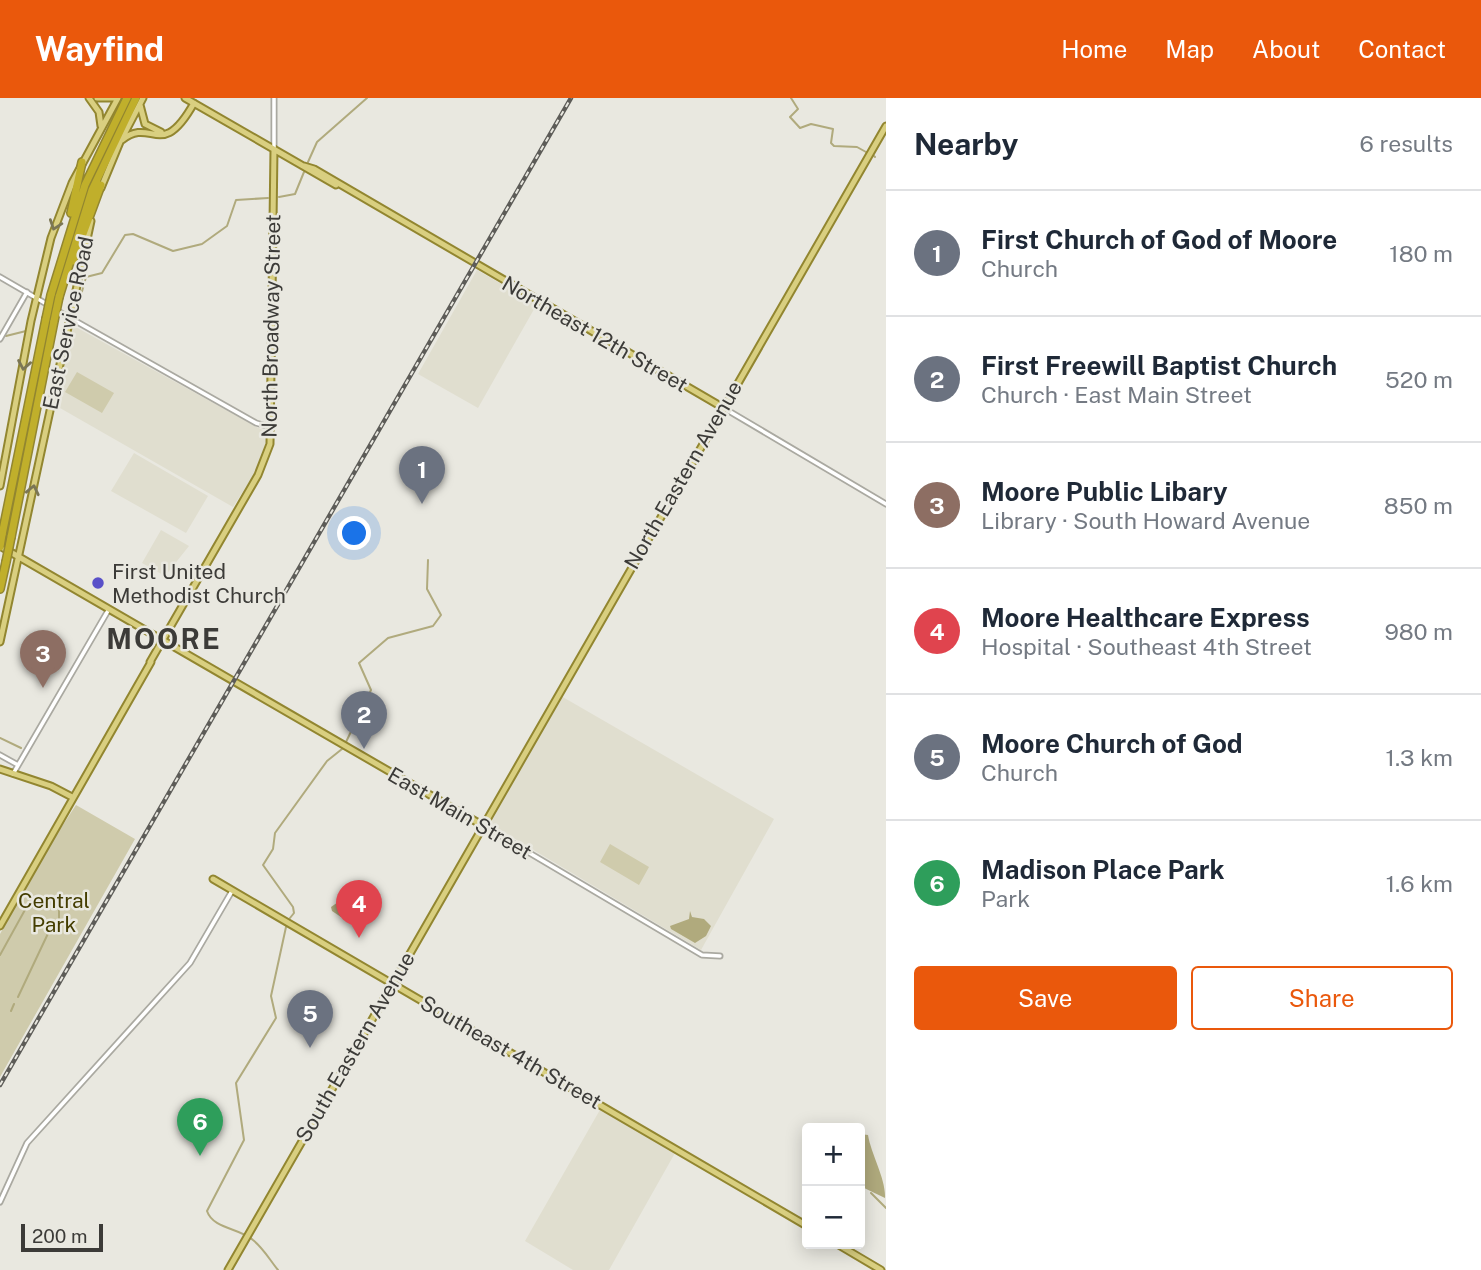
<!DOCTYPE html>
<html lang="en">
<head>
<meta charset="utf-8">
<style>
  :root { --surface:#fff; --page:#f2f2f3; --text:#1f2937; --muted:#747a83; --line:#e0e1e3; --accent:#ea580c }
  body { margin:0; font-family:"Public Sans",sans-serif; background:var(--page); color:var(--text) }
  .controls { position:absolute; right:21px; bottom:21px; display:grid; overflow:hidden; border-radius:7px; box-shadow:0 4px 18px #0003 }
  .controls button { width:63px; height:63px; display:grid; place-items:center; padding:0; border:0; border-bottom:2px solid var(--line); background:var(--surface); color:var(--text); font:35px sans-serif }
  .scale { position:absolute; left:21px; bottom:18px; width:82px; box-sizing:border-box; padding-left:7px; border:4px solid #3c3b38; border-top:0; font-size:19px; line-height:24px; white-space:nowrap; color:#3c3b38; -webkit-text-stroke:5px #e9e8e0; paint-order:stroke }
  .you { position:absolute; left:355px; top:436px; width:24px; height:24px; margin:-18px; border:5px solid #fff; border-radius:50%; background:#1a73e8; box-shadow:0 0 0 10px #1a73e833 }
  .badge { display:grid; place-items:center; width:46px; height:46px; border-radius:50%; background:var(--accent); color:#fff; font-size:23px; font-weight:700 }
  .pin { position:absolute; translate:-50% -58px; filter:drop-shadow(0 2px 4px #0008) }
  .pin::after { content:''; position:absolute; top:37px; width:24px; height:21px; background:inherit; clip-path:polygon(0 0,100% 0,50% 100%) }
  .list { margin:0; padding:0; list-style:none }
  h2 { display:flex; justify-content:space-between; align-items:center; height:91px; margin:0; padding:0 28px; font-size:30px }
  h2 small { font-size:23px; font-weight:400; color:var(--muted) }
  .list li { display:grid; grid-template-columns:46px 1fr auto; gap:21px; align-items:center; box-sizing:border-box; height:126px; padding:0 28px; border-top:2px solid var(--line) }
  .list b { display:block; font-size:26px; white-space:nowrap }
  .list p { margin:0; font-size:23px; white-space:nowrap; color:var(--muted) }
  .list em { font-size:23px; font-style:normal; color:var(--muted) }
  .actions { display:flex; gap:14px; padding:21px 28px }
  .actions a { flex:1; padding:16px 0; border:2px solid var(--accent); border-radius:7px; text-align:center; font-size:24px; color:var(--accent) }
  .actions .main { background:var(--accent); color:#fff }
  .map { position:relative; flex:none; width:886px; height:1172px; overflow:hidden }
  header { display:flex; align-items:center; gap:42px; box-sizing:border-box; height:98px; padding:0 35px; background:var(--accent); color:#fff }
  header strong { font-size:33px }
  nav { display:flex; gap:38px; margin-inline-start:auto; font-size:24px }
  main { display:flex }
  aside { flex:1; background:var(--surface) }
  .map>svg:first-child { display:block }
  .built { fill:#e0decf }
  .green { fill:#cfcbac }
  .water { fill:#b0aa7d }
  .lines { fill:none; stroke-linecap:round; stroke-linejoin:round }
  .stream { stroke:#b0aa7d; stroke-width:2 }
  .minor-casing { stroke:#aaa9a1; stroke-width:7 }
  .major-casing { stroke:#928630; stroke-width:9 }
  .highway-casing { stroke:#928630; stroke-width:10 }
  .minor { stroke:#fff; stroke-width:3.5 }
  .major { stroke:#d9cf80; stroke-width:5 }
  .highway { stroke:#c0af2b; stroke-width:7 }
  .rail-casing { stroke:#5d5c58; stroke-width:4.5 }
  .rail { stroke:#e9e8e0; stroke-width:2; stroke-dasharray:5; stroke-linecap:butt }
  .highway-bridge-casing { stroke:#928630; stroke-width:10; stroke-linecap:butt }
  .highway-bridge { stroke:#c0af2b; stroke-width:7 }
  .oneway { stroke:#7b7655 }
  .poi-dot { fill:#5950c8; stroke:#e9e8e0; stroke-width:2.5 }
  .labels { text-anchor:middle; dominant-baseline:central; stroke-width:5; stroke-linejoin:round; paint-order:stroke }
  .street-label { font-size:21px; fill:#3c3b38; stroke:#e9e8e0 }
  .poi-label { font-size:21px; fill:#3c3b38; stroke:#e9e8e0; text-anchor:start }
  .park-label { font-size:21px; fill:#443d01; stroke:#e9e8e0 }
  .district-label { font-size:28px; font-weight:bold; letter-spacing:2px; fill:#3c3b38; stroke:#e9e8e0 }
</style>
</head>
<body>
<header>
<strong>Wayfind</strong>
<nav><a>Home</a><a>Map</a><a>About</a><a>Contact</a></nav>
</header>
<main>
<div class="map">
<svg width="886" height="1172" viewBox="0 0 886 1172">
  <rect width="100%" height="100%" fill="#e9e8e0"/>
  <!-- built -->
  <path class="built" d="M 477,172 L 537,206 L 478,310 L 418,276 Z
    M 72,227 L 266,334 L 266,344 L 256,373 L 233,409 L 53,306 Z
    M 134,355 L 208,398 L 186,435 L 111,393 Z
    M 161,432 L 189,448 L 165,478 L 142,465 Z
    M 561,598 L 774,721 L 701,852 L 490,726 Z
    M 601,1010 L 675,1055 L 609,1172 L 573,1172 L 525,1143 Z"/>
  <!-- green -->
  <path class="green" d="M 77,274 L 114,295 L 102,315 L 65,294 Z
    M 76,707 L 135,741 L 0,979 L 0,836 L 47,751 Z
    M 610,746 L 649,769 L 639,787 L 600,764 Z"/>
  <!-- water -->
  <path class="water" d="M 369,792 L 375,799 L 371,809 L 341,819 L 332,813 L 331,809 L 341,802 L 363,802 Z
    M 690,813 L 692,819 L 704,821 L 711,828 L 706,838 L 695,845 L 671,831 L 670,828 L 689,821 Z
    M 860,1036 L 868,1037 C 871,1056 886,1081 885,1100 L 860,1088 L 860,1056 L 865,1046 Z"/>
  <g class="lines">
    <!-- stream -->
    <path class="stream" d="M 791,0 L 798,11 L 790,19 L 800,30 L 811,26 L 833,31 L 831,45 L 834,48 L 857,49 L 866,54
      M 874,58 L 875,59
      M 308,64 L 317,44 L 367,0
      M 279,99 L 295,96 L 304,74
      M 76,215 L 86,179 L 102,175 L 125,137 L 133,136 L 173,153 L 202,146 L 227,128 L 236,102 L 268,100
      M 6,238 L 26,233
      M 0,640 L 21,650
      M 346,644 L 371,592 L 359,565 L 388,540 L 433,528 L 441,517 L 427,491 L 428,462
      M 290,820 L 294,815 L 293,809 L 263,767 L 273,751 L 275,735 L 327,663 L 342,651
      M 0,857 L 26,810 L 50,806 L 53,801
      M 18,899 L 52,827 L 59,821 L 59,812 L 75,799
      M 11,913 L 14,906
      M 871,1095 L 886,1110
      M 278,1172 C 269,1161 264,1151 253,1142 C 240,1130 213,1131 207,1113 L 244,1042 L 236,985 L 276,920 L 271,898 L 286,829"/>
    <defs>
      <path id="minor" d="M 274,0 L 274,50
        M 0,179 L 50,208
        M 56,212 L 256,325 L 270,329
        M 0,241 L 27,194
        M 722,309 L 886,406
        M 0,657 L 18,667
        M 13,676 L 109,511
        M 484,728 L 702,857 L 720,858
        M 0,1104 L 27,1045 L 190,865 L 232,793"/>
      <path id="major" d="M 89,0 L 99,14 L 101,28
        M 97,0 L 113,0
        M 185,0 L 336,87
        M 140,7 L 145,26 L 161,34
        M 122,42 C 152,18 161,64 194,5
        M 304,68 L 314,71 L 722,309
        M 101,90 L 120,44 L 143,0
        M 0,388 L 31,223 L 51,140 L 72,85 L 118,0
        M 0,448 L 482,727
        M 0,544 L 91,123
        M 150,564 L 258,377 L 270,346 L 274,51
        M 0,671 L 51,688 L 72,699
        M 213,781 L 807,1128
        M 0,828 L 151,564
        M 837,1146 L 881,1172
        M 228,1172 L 886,28"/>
      <path id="highway" d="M 71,115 L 82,64
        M 73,163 L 101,87
        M 51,197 L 85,87 L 127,0
        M 59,199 L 92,92 L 136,0
        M 2,437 L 46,221
        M 11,439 L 54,223
        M 0,491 L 6,464"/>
    </defs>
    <!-- minor casing -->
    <use href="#minor" class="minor-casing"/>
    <!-- major casing -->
    <use href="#major" class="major-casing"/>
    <!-- highway casing -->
    <use href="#highway" class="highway-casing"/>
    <!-- minor -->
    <use href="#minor" class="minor"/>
    <!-- major -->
    <use href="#major" class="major"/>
    <!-- highway -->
    <use href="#highway" class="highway"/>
    <defs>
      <path id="rail" d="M 0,987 L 571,0"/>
    </defs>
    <!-- rail casing -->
    <use href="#rail" class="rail-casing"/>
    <!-- rail -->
    <use href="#rail" class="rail"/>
    <defs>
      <path id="highway-bridge" d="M 46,221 L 51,197
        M 54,223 L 59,199
        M 0,449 L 2,437
        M 6,464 L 11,439"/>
    </defs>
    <!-- highway-bridge casing -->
    <use href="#highway-bridge" class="highway-bridge-casing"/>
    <!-- highway-bridge -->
    <use href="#highway-bridge" class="highway-bridge"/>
  </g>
  <!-- one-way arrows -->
  <defs><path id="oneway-chevron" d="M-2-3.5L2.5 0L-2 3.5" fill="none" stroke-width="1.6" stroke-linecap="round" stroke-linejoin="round" transform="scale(1.75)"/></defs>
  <g class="oneway">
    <use href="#oneway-chevron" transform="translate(55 127) rotate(109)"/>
    <use href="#oneway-chevron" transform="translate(24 267) rotate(100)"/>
    <use href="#oneway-chevron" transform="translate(33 392) rotate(-78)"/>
  </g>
  <!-- markers -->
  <circle class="poi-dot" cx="98" cy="485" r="7"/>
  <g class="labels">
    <!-- street labels -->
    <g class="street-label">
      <text transform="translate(68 225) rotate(-78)">East Service Road</text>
      <text transform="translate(271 228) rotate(-89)">North Broadway Street</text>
      <text transform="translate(595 236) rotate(30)">Northeast 12th Street</text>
      <text transform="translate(683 377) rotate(-60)">North Eastern Avenue</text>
      <text transform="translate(460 715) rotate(30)">East Main Street</text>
      <text transform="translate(355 949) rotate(-60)">South Eastern Avenue</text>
      <text transform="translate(511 954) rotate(30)">Southeast 4th Street</text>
    </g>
    <!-- poi labels -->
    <g class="poi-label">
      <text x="112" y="473">First United<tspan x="112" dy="24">Methodist Church</tspan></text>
    </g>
    <!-- park labels -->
    <g class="park-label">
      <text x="54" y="802">Central<tspan x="54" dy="24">Park</tspan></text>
    </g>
    <!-- district labels -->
    <g class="district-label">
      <text x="164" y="540">MOORE</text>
    </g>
  </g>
</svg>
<div class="controls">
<button>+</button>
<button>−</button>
</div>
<div class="scale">200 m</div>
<div class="you"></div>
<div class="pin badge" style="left:422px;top:406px;background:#6b7280">1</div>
<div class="pin badge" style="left:364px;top:651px;background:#6b7280">2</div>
<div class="pin badge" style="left:43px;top:590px;background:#8d6e63">3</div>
<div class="pin badge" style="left:359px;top:840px;background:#e0444e">4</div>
<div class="pin badge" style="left:310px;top:950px;background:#6b7280">5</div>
<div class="pin badge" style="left:200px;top:1058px;background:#2e9e5b">6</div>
</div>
<aside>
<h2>Nearby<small>6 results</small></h2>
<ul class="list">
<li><span class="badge" style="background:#6b7280">1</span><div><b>First Church of God of Moore</b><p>Church</p></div><em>180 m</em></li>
<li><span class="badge" style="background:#6b7280">2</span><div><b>First Freewill Baptist Church</b><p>Church · East Main Street</p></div><em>520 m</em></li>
<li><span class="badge" style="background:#8d6e63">3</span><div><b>Moore Public Libary</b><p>Library · South Howard Avenue</p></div><em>850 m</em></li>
<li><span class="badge" style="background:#e0444e">4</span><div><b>Moore Healthcare Express</b><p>Hospital · Southeast 4th Street</p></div><em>980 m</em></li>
<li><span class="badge" style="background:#6b7280">5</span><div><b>Moore Church of God</b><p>Church</p></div><em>1.3 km</em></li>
<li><span class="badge" style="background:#2e9e5b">6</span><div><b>Madison Place Park</b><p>Park</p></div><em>1.6 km</em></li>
</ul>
<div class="actions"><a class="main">Save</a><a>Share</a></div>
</aside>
</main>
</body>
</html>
